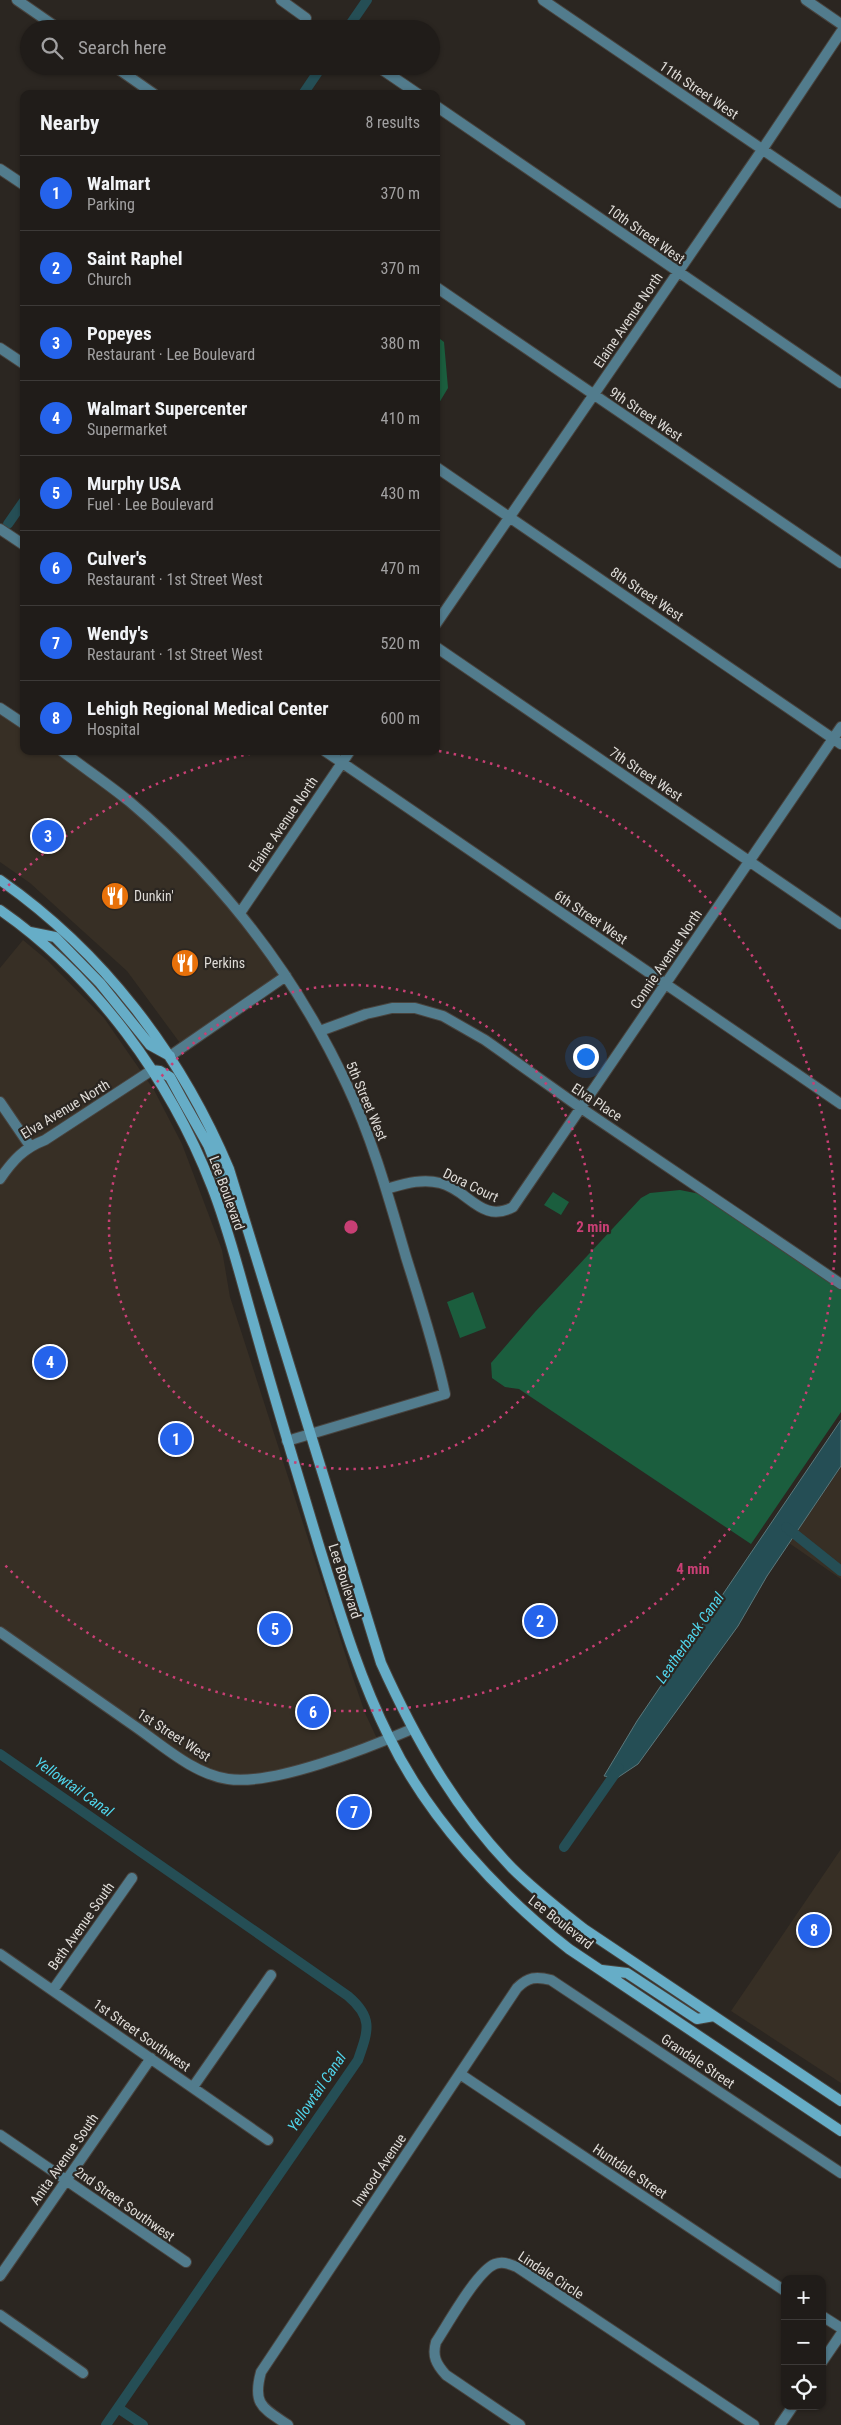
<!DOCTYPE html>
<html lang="en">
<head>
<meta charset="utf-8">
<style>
  :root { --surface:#201c19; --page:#282522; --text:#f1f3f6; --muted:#a2a1a2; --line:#3d3a38; --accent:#2563eb }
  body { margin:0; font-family:"Roboto Condensed",sans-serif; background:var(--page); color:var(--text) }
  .controls { position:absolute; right:15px; bottom:15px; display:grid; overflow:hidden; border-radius:10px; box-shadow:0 1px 4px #0004 }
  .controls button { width:45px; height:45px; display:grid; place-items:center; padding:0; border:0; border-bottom:1px solid var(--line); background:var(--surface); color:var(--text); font:25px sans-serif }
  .you { position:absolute; left:585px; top:1056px; width:18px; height:18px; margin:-12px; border:4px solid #fff; border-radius:50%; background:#1a73e8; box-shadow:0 0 0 8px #1a73e833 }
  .badge { display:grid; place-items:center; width:32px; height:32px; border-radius:50%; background:var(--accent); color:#fff; font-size:16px; font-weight:700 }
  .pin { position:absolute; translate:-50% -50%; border:2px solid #fff; box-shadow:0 1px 5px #0006 }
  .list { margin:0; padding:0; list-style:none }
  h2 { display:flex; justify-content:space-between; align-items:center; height:65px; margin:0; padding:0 20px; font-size:21px }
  h2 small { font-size:16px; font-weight:400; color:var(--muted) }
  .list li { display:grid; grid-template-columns:32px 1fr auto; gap:15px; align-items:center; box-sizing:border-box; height:75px; padding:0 20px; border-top:1px solid var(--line) }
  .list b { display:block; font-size:19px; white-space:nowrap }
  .list p { margin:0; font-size:16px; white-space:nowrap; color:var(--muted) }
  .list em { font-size:16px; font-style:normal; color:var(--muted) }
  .icon { flex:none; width:28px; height:28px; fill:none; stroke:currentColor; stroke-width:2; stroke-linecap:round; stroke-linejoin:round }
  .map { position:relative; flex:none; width:841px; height:2425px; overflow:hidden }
  .search { position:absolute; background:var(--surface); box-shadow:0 1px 4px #0004; left:20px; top:20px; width:420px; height:55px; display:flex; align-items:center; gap:12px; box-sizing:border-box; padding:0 18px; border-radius:28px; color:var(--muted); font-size:19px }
  .panel { position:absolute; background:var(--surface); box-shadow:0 1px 4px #0004; left:20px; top:90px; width:420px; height:665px; border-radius:10px }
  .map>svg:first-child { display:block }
  .built { fill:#372f25 }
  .green { fill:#1b5e3e }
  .water { fill:#254e55; stroke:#5c787c }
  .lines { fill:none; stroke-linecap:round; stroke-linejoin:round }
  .canal { stroke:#254e55; stroke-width:10 }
  .street-casing { stroke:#48433e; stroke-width:12 }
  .secondary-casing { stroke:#48433e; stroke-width:12 }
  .street { stroke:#527c8d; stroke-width:10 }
  .secondary { stroke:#66adc7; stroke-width:10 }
  .ring { fill:none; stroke:#c83f74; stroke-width:2.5; stroke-dasharray:2.5 5 }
  .labels { text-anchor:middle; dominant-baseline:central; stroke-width:4.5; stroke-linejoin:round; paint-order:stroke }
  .street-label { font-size:14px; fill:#dedbd7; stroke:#2b2621 }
  .poi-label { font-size:14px; fill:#dedbd7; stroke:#2b2621; text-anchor:start }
  .water-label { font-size:15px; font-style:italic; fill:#50d6ed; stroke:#2b2621 }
  .centre { fill:#c83f74; stroke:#2b2621; stroke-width:2.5 }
  .ring-label { font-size:15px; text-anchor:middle; font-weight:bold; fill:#c83f74; stroke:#2b2621; stroke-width:4.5; stroke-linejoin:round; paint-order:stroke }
</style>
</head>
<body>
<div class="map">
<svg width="841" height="2425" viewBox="0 0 841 2425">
  <rect width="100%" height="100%" fill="#2b2621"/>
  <!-- built -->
  <path class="built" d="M 0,709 L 24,726 L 24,751 L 60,751 L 162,824 L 251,927 L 283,980 L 180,1043 L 127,971 L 30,883 L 0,862 Z
    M 23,940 L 47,960 L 104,1018 L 154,1090 L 182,1144 L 222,1250 L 230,1297 L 351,1672 L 365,1713 L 380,1745 L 249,1778 L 211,1775 L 0,1632 L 0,968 Z
    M 841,1467 L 841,1579 L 789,1543 Z
    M 841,1849 L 841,2083 L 731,2011 Z"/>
  <!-- green -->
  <path class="green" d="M 436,336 L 444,342 L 448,388 L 436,408 Z
    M 680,1190 L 705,1195 L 841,1288 L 841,1412 L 751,1544 L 519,1389 L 505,1387 L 492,1378 L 491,1363 L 535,1312 L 641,1198 L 650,1193 Z
    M 553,1192 L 569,1202 L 561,1215 L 544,1205 Z
    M 473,1292 L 486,1328 L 460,1338 L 447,1302 Z"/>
  <!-- water -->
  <path class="water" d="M 841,1420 L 841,1466 L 767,1576 L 738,1626 L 638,1764 L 617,1778 L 604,1776 L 637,1721 Z"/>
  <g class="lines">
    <!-- canal -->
    <path class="canal" d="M 347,29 L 367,0
      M 303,94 L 322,66
      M 8,524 L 24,501
      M 786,1527 L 841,1571
      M 0,1754 L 348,1996 C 374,2018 368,2031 358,2060 L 106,2425
      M 564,1847 L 619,1768
      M 118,2408 L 143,2425"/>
    <defs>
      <path id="street" d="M 17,0 L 59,29
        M 281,0 L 306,18
        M 543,0 L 841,203
        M 806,0 L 841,24
        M 114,66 L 154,94
        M 377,66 L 418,94
        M 436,106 L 841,383
        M 0,169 L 24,185
        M 436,287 L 841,563
        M 0,348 L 24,364
        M 436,467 L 841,744
        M 0,529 L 24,545
        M 436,624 L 762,150 L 841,32
        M 436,647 L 841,924
        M 0,708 L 24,724
        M 62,751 C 84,768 108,784 130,802 C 222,880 296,976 347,1085 C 373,1140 389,1199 406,1257 C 420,1302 435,1348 445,1394 L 287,1441
        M 325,751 L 841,1104
        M 240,913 L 350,751
        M 320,1031 L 366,1014 L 392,1008 L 415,1008 L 443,1016 L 485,1040 L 581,1108 L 841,1284
        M 170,1056 L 286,976
        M 0,1102 L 30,1146
        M 0,1179 C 13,1160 24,1148 45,1140 L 152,1070
        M 386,1189 C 404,1184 422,1178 440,1183 C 469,1190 481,1224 513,1207 L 841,727
        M 0,1632 C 44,1663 89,1694 133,1725 C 161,1744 193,1774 228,1779 C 273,1786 368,1748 412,1729
        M 0,1954 L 268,2140
        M 53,1990 L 132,1878
        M 460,2074 L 785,2291
        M 193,2087 L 271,1975
        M 0,2135 L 186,2262
        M 0,2276 L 151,2058
        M 0,2315 L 83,2373
        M 822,2316 L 841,2328
        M 822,2362 L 841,2334
        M 288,2425 C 263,2408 252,2405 261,2372 L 517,1988 C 528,1977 536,1976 551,1980 L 841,2173
        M 520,2425 L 446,2375 C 436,2364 432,2356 436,2342 C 448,2324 477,2271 495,2264 C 503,2261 509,2264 517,2267 L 754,2425
        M 780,2425 L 793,2406"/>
      <path id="secondary" d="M 0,880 C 103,952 180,1053 229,1169 L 381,1663 C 415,1738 454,1808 512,1868 C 534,1890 560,1910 584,1929 L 841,2101
        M 0,910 C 95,976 170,1079 212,1187 C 229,1230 240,1276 253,1321 C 274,1397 297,1473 320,1549 C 340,1613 359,1677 389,1737 C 428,1818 499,1894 569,1949 L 841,2131
        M 30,932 L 55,937 L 100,983 L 150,1045 L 170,1056
        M 152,1070 L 160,1071 L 170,1077 L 182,1099 L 208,1145 L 237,1217
        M 602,1970 L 627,1973 L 697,2019 L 714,2016"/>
    </defs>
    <!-- street casing -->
    <use href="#street" class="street-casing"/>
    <!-- secondary casing -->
    <use href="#secondary" class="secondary-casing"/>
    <!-- street -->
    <use href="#street" class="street"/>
    <!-- secondary -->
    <use href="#secondary" class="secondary"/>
  </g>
  <!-- distance rings -->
  <g class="ring">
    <circle cx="351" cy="1227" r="242"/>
    <path d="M3 891A484 484 0 0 1 259 752M439 751A484 484 0 1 1 3 1563"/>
  </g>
  <!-- icons -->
  <defs>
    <symbol id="restaurant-disc" viewBox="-11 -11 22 22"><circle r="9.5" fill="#e8710a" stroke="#2b2621"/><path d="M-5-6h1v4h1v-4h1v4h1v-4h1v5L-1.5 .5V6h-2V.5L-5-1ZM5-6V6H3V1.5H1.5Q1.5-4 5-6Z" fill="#fff"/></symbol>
  </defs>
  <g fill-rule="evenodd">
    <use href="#restaurant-disc" x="99" y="880" width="32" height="32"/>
    <use href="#restaurant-disc" x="169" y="947" width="32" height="32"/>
  </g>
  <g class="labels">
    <!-- street labels -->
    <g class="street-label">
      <text transform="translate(699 90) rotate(34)">11th Street West</text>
      <text transform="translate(646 234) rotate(35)">10th Street West</text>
      <text transform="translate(628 320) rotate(-56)">Elaine Avenue North</text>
      <text transform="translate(646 414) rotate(34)">9th Street West</text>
      <text transform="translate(647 594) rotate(34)">8th Street West</text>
      <text transform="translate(646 774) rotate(34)">7th Street West</text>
      <text transform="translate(283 824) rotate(-56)">Elaine Avenue North</text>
      <text transform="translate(591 917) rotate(34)">6th Street West</text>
      <text transform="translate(666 959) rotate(-56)">Connie Avenue North</text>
      <text transform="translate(367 1101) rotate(67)">5th Street West</text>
      <text transform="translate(597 1102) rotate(33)">Elva Place</text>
      <text transform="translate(65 1109) rotate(-31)">Elva Avenue North</text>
      <text transform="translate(471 1185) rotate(26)">Dora Court</text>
      <text transform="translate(227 1193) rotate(70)">Lee Boulevard</text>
      <text transform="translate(345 1581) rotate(72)">Lee Boulevard</text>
      <text transform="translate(174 1735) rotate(33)">1st Street West</text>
      <text transform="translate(561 1922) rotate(38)">Lee Boulevard</text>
      <text transform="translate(81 1926) rotate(-55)">Beth Avenue South</text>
      <text transform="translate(142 2035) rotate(35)">1st Street Southwest</text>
      <text transform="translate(698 2061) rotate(34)">Grandale Street</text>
      <text transform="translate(64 2159) rotate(-55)">Anita Avenue South</text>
      <text transform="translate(379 2170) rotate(-56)">Inwood Avenue</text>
      <text transform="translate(630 2171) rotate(34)">Huntdale Street</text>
      <text transform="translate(125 2204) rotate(35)">2nd Street Southwest</text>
      <text transform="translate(551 2275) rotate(33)">Lindale Circle</text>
    </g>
    <!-- poi labels -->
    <g class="poi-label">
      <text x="134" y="896">Dunkin'</text>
      <text x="204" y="963">Perkins</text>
    </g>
    <!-- water labels -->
    <g class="water-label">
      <text transform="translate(690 1638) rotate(-55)">Leatherback Canal</text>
      <text transform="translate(74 1787) rotate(35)">Yellowtail Canal</text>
      <text transform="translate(317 2092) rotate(-56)">Yellowtail Canal</text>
    </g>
  </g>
  <circle cx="351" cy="1227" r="8" class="centre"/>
  <g class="ring-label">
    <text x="593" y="1232">2 min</text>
    <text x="693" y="1574">4 min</text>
  </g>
</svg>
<div class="controls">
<button>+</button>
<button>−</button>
<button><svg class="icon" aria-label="locate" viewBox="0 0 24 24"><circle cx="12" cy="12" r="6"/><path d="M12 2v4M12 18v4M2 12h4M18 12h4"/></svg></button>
</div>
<div class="you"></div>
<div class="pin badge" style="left:176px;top:1439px">1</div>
<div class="pin badge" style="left:540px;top:1621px">2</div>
<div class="pin badge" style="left:48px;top:836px">3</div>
<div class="pin badge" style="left:50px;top:1362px">4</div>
<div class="pin badge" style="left:275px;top:1629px">5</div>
<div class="pin badge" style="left:313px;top:1712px">6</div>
<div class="pin badge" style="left:354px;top:1812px">7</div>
<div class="pin badge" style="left:814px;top:1930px">8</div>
<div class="search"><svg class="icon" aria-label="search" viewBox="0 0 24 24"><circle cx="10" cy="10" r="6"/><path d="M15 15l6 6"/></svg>Search here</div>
<section class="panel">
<h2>Nearby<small>8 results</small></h2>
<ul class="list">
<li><span class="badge">1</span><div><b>Walmart</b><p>Parking</p></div><em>370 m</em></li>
<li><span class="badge">2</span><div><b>Saint Raphel</b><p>Church</p></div><em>370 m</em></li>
<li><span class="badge">3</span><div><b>Popeyes</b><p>Restaurant · Lee Boulevard</p></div><em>380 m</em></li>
<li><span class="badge">4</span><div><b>Walmart Supercenter</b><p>Supermarket</p></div><em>410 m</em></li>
<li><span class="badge">5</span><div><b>Murphy USA</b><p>Fuel · Lee Boulevard</p></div><em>430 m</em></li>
<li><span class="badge">6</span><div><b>Culver's</b><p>Restaurant · 1st Street West</p></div><em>470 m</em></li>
<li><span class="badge">7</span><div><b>Wendy's</b><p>Restaurant · 1st Street West</p></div><em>520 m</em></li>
<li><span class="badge">8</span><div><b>Lehigh Regional Medical Center</b><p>Hospital</p></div><em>600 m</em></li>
</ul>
</section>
</div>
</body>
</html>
